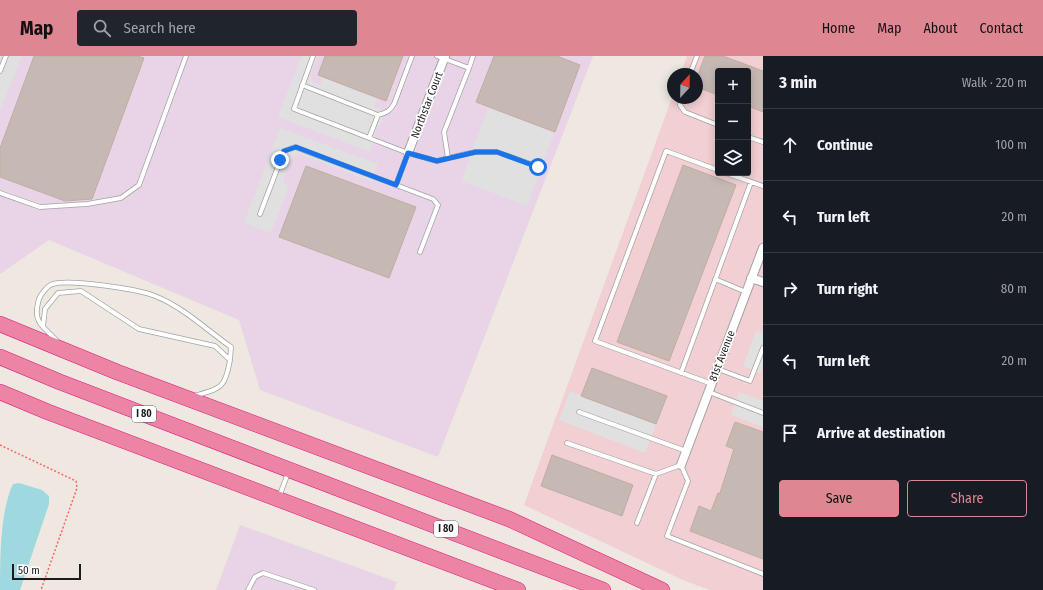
<!DOCTYPE html>
<html lang="en">
<head>
<meta charset="utf-8">
<style>
  :root { --surface:#171b24; --page:#20242c; --text:#f1f3f6; --muted:#9ea1a6; --line:#363941; --accent:#df8693 }
  body { margin:0; font-family:"Fira Sans Condensed",sans-serif; background:var(--page); color:var(--text) }
  .controls { position:absolute; right:12px; top:12px; display:grid; overflow:hidden; border-radius:4px; box-shadow:0 2px 10px #0003 }
  .controls button { width:36px; height:36px; display:grid; place-items:center; padding:0; border:0; border-bottom:1px solid var(--line); background:var(--surface); color:var(--text); font:20px sans-serif }
  .compass { position:absolute; left:667px; top:12px; width:36px; height:36px; border-radius:50%; background:var(--surface); box-shadow:0 2px 10px #0003; rotate:22deg }
  .scale { position:absolute; left:12px; bottom:10px; width:69px; box-sizing:border-box; padding-left:4px; border:2px solid #1c1c1c; border-top:0; font-size:11px; line-height:14px; white-space:nowrap; color:#1c1c1c; -webkit-text-stroke:3px #fff; paint-order:stroke }
  .stop { position:absolute; width:12px; height:12px; margin:-9px; border:3px solid #1a73e8; border-radius:50%; background:#fff }
  .stop.end { background:#1a73e8; border-color:#fff; box-shadow:0 1px 4px #0008 }
  .list { margin:0; padding:0; list-style:none }
  h2 { display:flex; justify-content:space-between; align-items:center; height:52px; margin:0; padding:0 16px; font-size:17px }
  h2 small { font-size:13px; font-weight:400; color:var(--muted) }
  .list li { display:grid; grid-template-columns:26px 1fr auto; gap:12px; align-items:center; box-sizing:border-box; height:72px; padding:0 16px; border-top:1px solid var(--line) }
  .list b { display:block; font-size:15px; white-space:nowrap }
  .list em { font-size:13px; font-style:normal; color:var(--muted) }
  .actions { display:flex; gap:8px; padding:12px 16px }
  .actions a { flex:1; padding:9px 0; border:1px solid var(--accent); border-radius:4px; text-align:center; font-size:14px; color:var(--accent) }
  .actions .main { background:var(--accent); color:#111 }
  .icon { flex:none; width:22px; height:22px; fill:none; stroke:currentColor; stroke-width:2; stroke-linecap:round; stroke-linejoin:round }
  .map { position:relative; flex:none; width:763px; height:534px; overflow:hidden }
  header { display:flex; align-items:center; gap:24px; box-sizing:border-box; height:56px; padding:0 20px; background:var(--accent); color:#111 }
  header strong { font-size:19px }
  nav { display:flex; gap:22px; margin-inline-start:auto; font-size:14px }
  .search { width:280px; height:36px; background:var(--page); display:flex; align-items:center; gap:10px; box-sizing:border-box; padding:0 14px; border-radius:4px; color:var(--muted); font-size:15px }
  main { display:flex }
  aside { flex:1; background:var(--surface) }
  .map>svg:first-child { display:block }
  .commercial { fill:#f1cfd2; fill-rule:evenodd }
  .industrial { fill:#e8d3e7 }
  .parking { fill:#e0e0e0 }
  .water { fill:#9fd9df }
  .building { fill:#c6b9b4; stroke:#c1aca3 }
  .lines { fill:none; stroke-linecap:round; stroke-linejoin:round }
  .lane-casing { stroke:#a3a3a3; stroke-width:5.5 }
  .street-casing { stroke:#a3a3a3; stroke-width:10 }
  .highway-casing { stroke:#e11a79; stroke-width:16 }
  .path { stroke:#ff6267; stroke-width:1.5; stroke-dasharray:2 2; stroke-linecap:butt }
  .lane { stroke:#fff; stroke-width:4 }
  .street { stroke:#fff; stroke-width:8 }
  .highway { stroke:#eb84a5; stroke-width:15 }
  .route { stroke:#1a73e8; stroke-width:5 }
  .labels { text-anchor:middle; dominant-baseline:central; stroke-width:3.5; stroke-linejoin:round; paint-order:stroke }
  .shield { fill:#fff; stroke:#606060; stroke-width:1 }
  .shield-label { font-size:10px; font-weight:bold; fill:#1c1c1c }
  .street-label { font-size:11px; fill:#1c1c1c; stroke:#fff }
</style>
</head>
<body>
<header>
<strong>Map</strong>
<div class="search"><svg class="icon" aria-label="search" viewBox="0 0 24 24"><circle cx="10" cy="10" r="6"/><path d="M15 15l6 6"/></svg>Search here</div>
<nav><a>Home</a><a>Map</a><a>About</a><a>Contact</a></nav>
</header>
<main>
<div class="map">
<svg width="763" height="534" viewBox="0 0 763 534">
  <rect width="100%" height="100%" fill="#eee8e1"/>
  <!-- commercial -->
  <path class="commercial" d="M 687,0 L 763,0 L 763,534 L 710,534 L 685,525 L 524,449 L 673,39 L 673,42 L 697,42 L 697,18 L 681,18 ZM 718,15 L 748,15 L 748,117 L 718,117 Z"/>
  <!-- industrial -->
  <path class="industrial" d="M 0,0 L 593,0 L 438,401 L 260,334 L 239,264 L 49,184 L 0,218 Z
    M 240,469 L 397,526 L 394,534 L 216,534 Z"/>
  <!-- parking -->
  <path class="parking" d="M 0,0 L 22,0 L 0,55 Z
    M 301,0 L 318,0 L 310,20 L 314,26 L 320,29 L 323,22 L 377,43 L 374,51 L 382,54 L 383,65 L 378,70 L 370,96 L 278,61 Z
    M 488,52 L 554,77 L 527,150 L 461,125 Z
    M 280,72 L 378,108 L 371,126 L 300,98 L 295,99 L 289,107 L 284,123 L 284,127 L 289,131 L 271,177 L 244,167 Z
    M 763,273 L 763,309 L 760,318 L 743,310 L 756,275 L 762,277 Z
    M 570,335 L 656,368 L 645,397 L 559,364 Z
    M 739,336 L 763,345 L 763,371 L 731,359 Z"/>
  <!-- water -->
  <path class="water" d="M 19,427 L 42,434 L 49,440 L 49,448 L 20,534 L 0,534 C 0,502 0,455 13,428 Z"/>
  <!-- building -->
  <path class="building" d="M 34,0 L 137,0 L 144,2 L 92,143 L 65,145 L 0,121 L 0,92 Z
    M 325,0 L 403,0 L 386,45 L 318,19 Z
    M 494,0 L 557,0 L 580,9 L 555,76 L 476,46 Z
    M 705,0 L 723,0 L 763,15 L 763,56 L 748,50 L 748,15 L 718,15 L 718,39 L 697,31 L 697,21 Z
    M 683,109 L 736,129 L 669,305 L 617,286 Z
    M 306,110 L 416,151 L 389,222 L 279,181 Z
    M 592,312 L 667,340 L 656,368 L 581,340 Z
    M 735,366 L 763,376 L 763,503 L 690,475 L 699,450 L 711,455 L 718,437 L 720,437 L 734,393 L 726,390 Z
    M 552,399 L 633,429 L 622,460 L 541,430 Z"/>
  <g class="lines">
    <defs>
      <path id="lane" d="M 313,0 L 294,53 L 408,97 L 437,105 L 448,102 L 444,76 L 469,12 L 437,0
        M 469,12 L 473,0
        M 0,15 L 6,0
        M 690,18 L 697,0
        M 302,29 L 378,59 C 386,57 390,55 394,48 L 412,0
        M 681,42 L 680,49 L 685,56 L 718,69
        M 748,81 L 763,86
        M 369,82 L 378,59
        M 408,97 L 396,129 L 433,143 L 438,149 L 420,196
        M 448,102 L 475,96 L 497,96 L 539,111
        M 726,117 L 763,130
        M 0,137 L 40,151 L 87,148 L 121,142 L 139,129 L 186,0
        M 260,158 L 284,95 L 295,91 L 396,129
        M 715,223 L 746,236
        M 43,271 C 35,262 36,254 39,243 C 41,238 48,229 53,228 C 70,223 138,233 155,240 C 183,251 207,274 231,291 L 230,304
        M 57,285 L 43,271 L 45,253 L 58,237 L 81,235 L 139,273 L 215,290 L 230,304 C 225,333 221,332 194,340
        M 718,313 L 750,325 L 763,292
        M 681,317 L 751,126
        M 712,328 L 595,285 L 666,95 L 718,114
        M 709,336 L 763,357
        M 579,356 L 686,395
        M 567,387 L 656,418 L 681,409 L 688,425 L 667,480 L 763,518
        M 279,441 L 288,417
        M 637,467 L 656,418
        M 248,534 L 255,521 L 263,517 L 314,534"/>
      <path id="street" d="M 408,97 L 445,0
        M 751,222 L 763,226
        M 681,409 L 763,192"/>
      <path id="highway" d="M 0,268 L 117,316 L 509,463 L 662,534
        M 0,301 L 60,326 L 603,534
        M 0,336 L 48,356 L 518,534"/>
    </defs>
    <!-- lane casing -->
    <use href="#lane" class="lane-casing"/>
    <!-- street casing -->
    <use href="#street" class="street-casing"/>
    <!-- highway casing -->
    <use href="#highway" class="highway-casing"/>
    <!-- path -->
    <path class="path" d="M 0,389 L 76,425 L 77,432 L 41,534"/>
    <!-- lane -->
    <use href="#lane" class="lane"/>
    <!-- street -->
    <use href="#street" class="street"/>
    <!-- highway -->
    <use href="#highway" class="highway"/>
  </g>
  <g class="lines">
    <!-- route -->
    <path class="route" d="M 280,104 L 284,95 L 296,91 L 396,129 L 408,97 L 437,105 L 476,96 L 497,96 L 538,111"/>
  </g>
  <g class="labels">
    <!-- shield labels -->
    <g class="shield">
      <rect x="132" y="350" width="24" height="16" rx="3"/>
      <rect x="434" y="465" width="24" height="16" rx="3"/>
    </g>
    <g class="shield-label">
      <text x="144" y="358">I 80</text>
      <text x="446" y="473">I 80</text>
    </g>
    <!-- street labels -->
    <g class="street-label">
      <text transform="translate(427 49) rotate(-69)">Northstar Court</text>
      <text transform="translate(722 300) rotate(-69)">81st Avenue</text>
    </g>
  </g>
</svg>
<div class="controls">
<button>+</button>
<button>−</button>
<button><svg class="icon" aria-label="layers" viewBox="0 0 24 24"><path d="M12 4l9 5-9 5-9-5zM3 14l9 5 9-5"/></svg></button>
</div>
<svg class="compass" viewBox="-18 -18 36 36"><path d="M0-13l5 13h-10z" fill="#e53935"/><path d="M0 13l5-13h-10z" fill="#9ea1a6"/></svg>
<div class="scale">50 m</div>
<div class="stop" style="left:538px;top:111px"></div>
<div class="stop end" style="left:280px;top:104px"></div>
</div>
<aside>
<h2>3 min<small>Walk · 220 m</small></h2>
<ul class="list">
<li><svg class="icon" aria-label="ahead" viewBox="0 0 24 24"><path d="M12 20V5M6 11l6-6 6 6"/></svg><div><b>Continue</b></div><em>100 m</em></li>
<li><svg class="icon" aria-label="left" viewBox="0 0 24 24"><path d="M17 20v-9H6M10 6l-5 5 5 5"/></svg><div><b>Turn left</b></div><em>20 m</em></li>
<li><svg class="icon" aria-label="right" viewBox="0 0 24 24"><path d="M7 20v-9h11M14 6l5 5-5 5"/></svg><div><b>Turn right</b></div><em>80 m</em></li>
<li><svg class="icon" aria-label="left" viewBox="0 0 24 24"><path d="M17 20v-9H6M10 6l-5 5 5 5"/></svg><div><b>Turn left</b></div><em>20 m</em></li>
<li><svg class="icon" aria-label="arrive" viewBox="0 0 24 24"><path d="M6 21V4h12l-3 4 3 4H6"/></svg><div><b>Arrive at destination</b></div></li>
</ul>
<div class="actions"><a class="main">Save</a><a>Share</a></div>
</aside>
</main>
</body>
</html>
